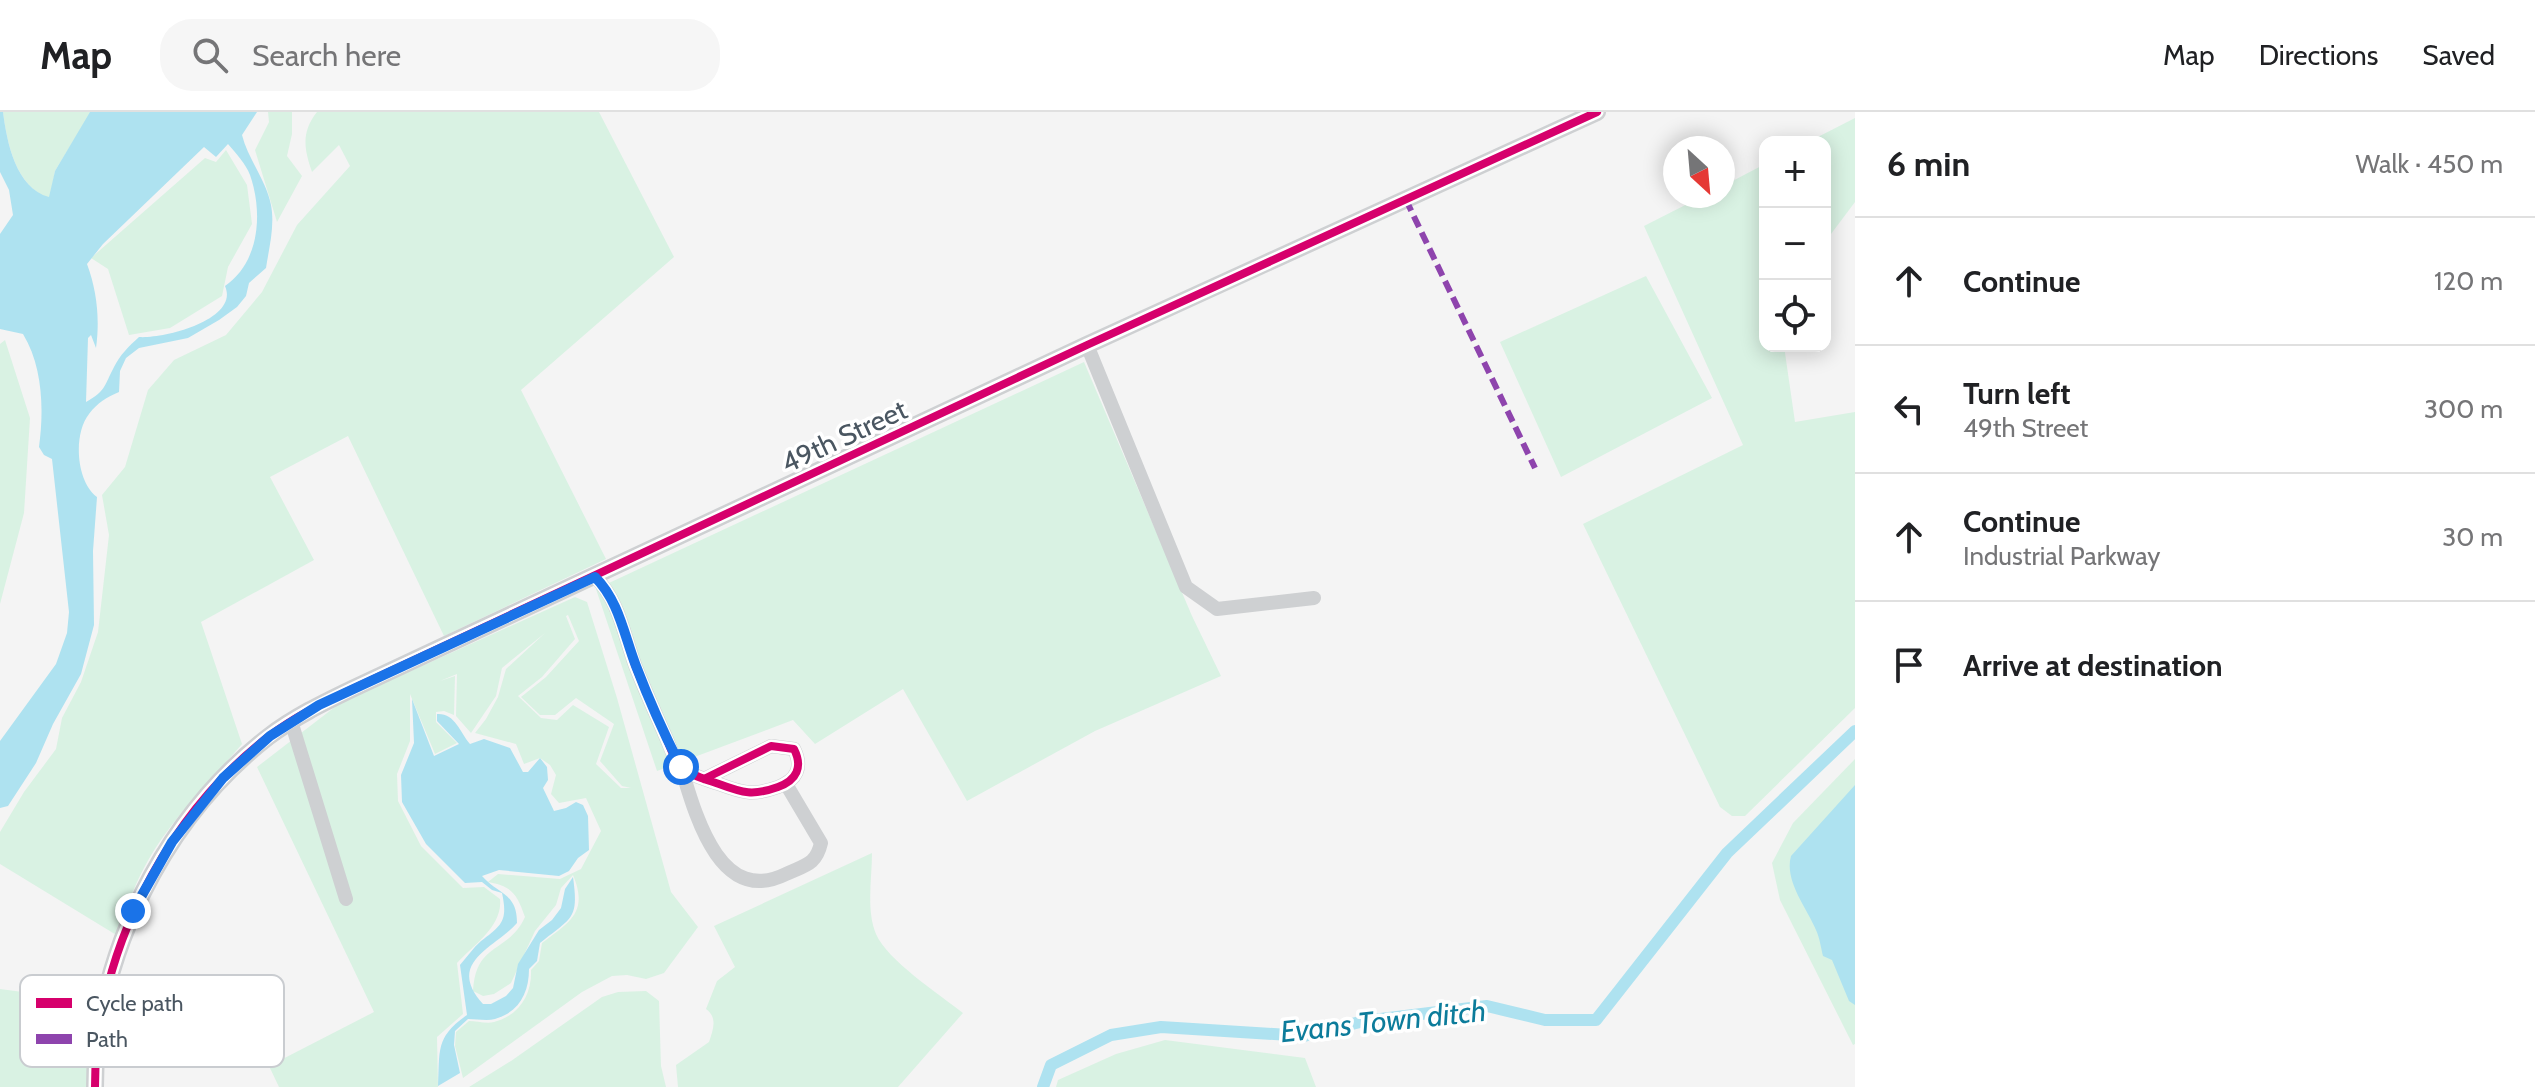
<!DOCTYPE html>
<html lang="en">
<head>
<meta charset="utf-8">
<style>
  :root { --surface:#fff; --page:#f6f6f6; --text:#202124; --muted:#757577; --line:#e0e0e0 }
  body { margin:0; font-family:Cabin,sans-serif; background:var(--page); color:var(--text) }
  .controls { position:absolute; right:24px; top:24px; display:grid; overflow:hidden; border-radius:16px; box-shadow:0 4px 20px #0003 }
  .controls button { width:72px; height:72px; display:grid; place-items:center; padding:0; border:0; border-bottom:2px solid var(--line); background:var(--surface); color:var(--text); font:40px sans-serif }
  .compass { position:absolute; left:1663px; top:24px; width:72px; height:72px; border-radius:50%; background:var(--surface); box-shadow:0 4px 20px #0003; rotate:154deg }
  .stop { position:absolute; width:24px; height:24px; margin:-18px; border:6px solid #1a73e8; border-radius:50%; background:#fff }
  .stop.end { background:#1a73e8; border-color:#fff; box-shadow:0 2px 8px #0008 }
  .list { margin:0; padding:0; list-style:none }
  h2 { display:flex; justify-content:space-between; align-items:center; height:104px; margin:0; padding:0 32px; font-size:34px }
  h2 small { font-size:26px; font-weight:400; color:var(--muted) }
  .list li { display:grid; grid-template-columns:52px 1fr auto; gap:24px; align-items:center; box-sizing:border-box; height:128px; padding:0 32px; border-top:2px solid var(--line) }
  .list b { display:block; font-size:30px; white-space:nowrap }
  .list p { margin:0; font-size:26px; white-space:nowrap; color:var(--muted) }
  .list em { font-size:26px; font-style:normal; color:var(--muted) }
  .icon { flex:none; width:44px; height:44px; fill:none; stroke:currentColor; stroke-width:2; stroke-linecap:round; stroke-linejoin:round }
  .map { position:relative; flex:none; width:1855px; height:975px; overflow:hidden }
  header { display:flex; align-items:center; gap:48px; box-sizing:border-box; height:112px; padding:0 40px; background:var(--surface); border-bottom:2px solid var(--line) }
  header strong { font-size:38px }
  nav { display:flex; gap:44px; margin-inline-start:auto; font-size:28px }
  .search { width:560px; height:72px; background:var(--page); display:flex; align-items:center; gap:20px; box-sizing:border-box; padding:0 28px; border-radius:32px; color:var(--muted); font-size:30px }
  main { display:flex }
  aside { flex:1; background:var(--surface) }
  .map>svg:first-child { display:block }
  .green { fill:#d9f2e3; fill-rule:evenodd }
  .water { fill:#aee2f0; fill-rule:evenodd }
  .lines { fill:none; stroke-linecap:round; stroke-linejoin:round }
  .canal { stroke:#aee2f0; stroke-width:12 }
  .minor { stroke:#ced0d2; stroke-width:14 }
  .tertiary { stroke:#ced0d2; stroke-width:18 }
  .quiet { stroke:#8e44ad; stroke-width:6; stroke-dasharray:12 6; stroke-linecap:butt }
  .cycleway-casing { stroke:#fff; stroke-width:13 }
  .cycleway { stroke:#d6006c; stroke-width:8 }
  .route { stroke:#1a73e8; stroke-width:10 }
  .labels { text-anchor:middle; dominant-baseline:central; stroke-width:7; stroke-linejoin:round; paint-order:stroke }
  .street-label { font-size:28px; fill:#4a5661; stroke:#fff }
  .water-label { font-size:30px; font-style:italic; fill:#0c7c9b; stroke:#fff }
  .key { fill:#fff; stroke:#c9ccd0; stroke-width:2 }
  .key-label { font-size:22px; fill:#4a5661 }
</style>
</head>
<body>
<header>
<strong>Map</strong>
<div class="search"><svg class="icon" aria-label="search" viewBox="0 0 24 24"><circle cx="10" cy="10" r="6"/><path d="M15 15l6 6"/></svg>Search here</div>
<nav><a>Map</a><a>Directions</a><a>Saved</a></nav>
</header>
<main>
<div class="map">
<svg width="1855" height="975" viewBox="0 0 1855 975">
  <rect width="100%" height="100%" fill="#f4f4f4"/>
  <!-- green -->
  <path class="green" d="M 3,0 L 91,0 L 55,59 L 50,86 C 16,76 7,31 3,0 Z
    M 268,0 L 292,0 L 292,22 L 287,44 L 302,64 L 277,110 L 255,38 L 269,10 Z
    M 317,0 L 599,0 L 674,145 L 521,278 L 606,447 L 444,524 L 348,324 L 270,365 L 314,448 L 201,510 L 242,632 C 209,671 169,709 145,754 C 133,776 125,800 118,824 L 0,752 L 0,720 L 24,680 L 56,637 L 62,606 L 81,570 L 98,520 L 109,423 L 102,383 L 125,355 L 148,278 L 174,248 L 226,223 L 262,180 L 297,113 L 350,54 L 339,33 L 312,60 C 304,37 301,20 317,0 Z
    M 1855,6 L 1855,90 L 1825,130 L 1825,30 L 1808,30 Z
    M 226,38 L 247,73 L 252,112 L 228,155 L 222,184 L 170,216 L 129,223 L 108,157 L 91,146 L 205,46 L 216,50 Z
    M 1765,52 L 1765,234 L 1784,234 L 1795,310 L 1855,300 L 1855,596 L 1745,704 L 1732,704 L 1720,695 L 1583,412 L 1743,333 L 1644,114 L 1703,84 L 1723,84 L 1723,74 Z
    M 1646,164 L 1712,286 L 1561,365 L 1500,230 Z
    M 5,228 L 30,306 L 24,401 L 0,492 L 0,232 Z
    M 1084,250 L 1192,504 L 1221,564 L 1095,619 L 967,689 L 903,577 L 815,632 L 793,608 L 657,659 L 596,477 Z
    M 575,485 L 587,490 L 617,586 L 671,780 L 698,815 L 664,861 L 646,867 L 627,863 L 612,864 L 582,880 L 463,966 L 455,934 L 456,920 L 469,909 C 476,909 487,912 494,910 C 520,903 532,882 531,858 L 539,849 L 542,831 C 569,810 589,801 573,763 L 561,776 L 556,793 L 535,819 L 511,871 L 494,882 L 483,884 L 473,879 C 476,829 508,842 525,805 C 517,782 512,774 488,770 L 498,762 L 560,767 L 581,757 L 601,719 L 586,686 L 559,691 L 551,682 L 556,663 L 550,653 L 540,646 L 524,652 L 516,632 L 475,621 L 486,607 L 498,585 L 506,557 L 545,521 L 502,556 L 496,584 L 471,621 L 456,604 L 457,562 L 440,569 L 455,564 L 454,603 L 444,599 L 436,600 L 436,610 L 457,631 L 435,642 L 410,582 L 410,629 L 397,662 L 398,689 L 421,734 L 463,776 L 484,775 L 500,787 C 503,814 474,833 457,851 L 463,902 L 437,925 L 438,975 L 279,975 L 269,954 L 374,900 L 257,655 L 340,591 ZM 568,503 L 579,529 L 546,565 L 521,585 L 540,603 L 555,603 L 576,586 L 614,612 L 600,649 L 622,674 L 631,676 L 621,676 L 596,652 L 609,615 L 573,593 L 557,608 L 541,606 L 518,584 L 542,565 L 575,527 L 566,504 Z
    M 1855,647 L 1855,932 L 1853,933 L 1780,788 L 1772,751 L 1793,711 Z
    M 872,741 C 872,766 866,798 876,822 C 887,848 939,882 963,901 L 898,975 L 678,975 L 676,953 L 709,930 C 713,918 718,906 706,897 L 717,869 L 735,855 L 714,814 Z
    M 0,877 L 98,890 L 89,975 L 0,975 Z
    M 646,879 L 659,889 L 661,954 L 666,975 L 469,975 L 511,949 L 602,885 L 618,880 Z
    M 1165,928 L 1305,946 L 1316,975 L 1056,975 L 1058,968 L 1116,942 Z"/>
  <!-- water -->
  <path class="water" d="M 0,0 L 3,0 C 7,31 16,76 49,85 L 55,59 L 90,0 L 257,0 L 242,23 C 248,47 266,68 271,93 C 275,114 269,136 266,156 L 249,171 L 246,184 L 237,195 L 219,208 L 188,226 L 139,236 L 126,246 L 120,259 L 119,280 C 107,285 97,291 89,302 C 73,322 76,370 97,385 L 93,439 L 94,513 L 81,562 L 53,612 L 36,651 L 8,694 L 0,696 L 0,629 L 56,552 L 67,521 L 69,500 L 52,347 L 44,343 L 39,335 C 44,298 43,255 23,222 L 0,217 L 0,122 L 13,103 L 9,78 L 0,60 ZM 228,32 C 235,40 246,52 250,63 C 263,100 260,150 225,174 C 240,208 163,227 139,225 C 129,234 120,243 114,255 C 104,274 106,279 86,290 L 88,226 L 91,223 L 96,236 C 100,207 97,179 87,152 L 103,132 L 204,35 L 216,45 Z
    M 412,587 L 434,644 L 459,632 L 437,609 L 437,602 C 455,601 460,620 470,632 L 484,627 L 510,636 L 523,660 L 528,660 L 540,646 L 547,655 L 548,668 L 543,676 L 554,699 L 566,696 L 576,690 L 583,693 L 588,704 L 589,738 L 578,746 L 569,759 L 559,764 L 499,758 L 482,764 C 499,783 517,781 517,811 C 495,836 445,850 483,892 L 491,892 L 506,884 L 513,876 L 518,852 L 539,818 L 552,808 L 561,796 L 565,777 L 573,765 C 579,808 572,805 540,831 L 537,849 L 529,857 C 529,881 519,900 495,907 C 487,909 477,907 468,907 L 455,919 L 454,933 L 460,961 L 438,974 C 440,939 435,925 467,903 L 460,853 C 467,845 473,836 481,829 C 502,813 508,809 502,781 L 492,778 L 482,770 L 465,771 L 426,732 L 402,690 L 401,663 L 414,631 Z
    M 1855,673 L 1855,893 L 1849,889 L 1832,848 L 1823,844 C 1821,836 1820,827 1816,818 C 1807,796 1784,769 1791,744 Z"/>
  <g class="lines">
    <!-- canal -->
    <path class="canal" d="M 1043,975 L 1051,953 L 1111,923 L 1161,915 L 1304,924 L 1364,909 L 1487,894 L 1545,908 L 1596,908 L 1727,741 L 1855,619"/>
    <!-- minor -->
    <path class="minor" d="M 1087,233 L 1186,475 L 1217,497 L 1314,486
      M 595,465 C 619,488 624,523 635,553 C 644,576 654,598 664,621 C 669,631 673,646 680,654 C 688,663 708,668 719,672 C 743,681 753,684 778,675 C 797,668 803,655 794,637 L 771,634 L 704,667
      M 291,609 L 346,787
      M 681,655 C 695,701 719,795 786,762 C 805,753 816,753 821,731 L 786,672"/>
    <!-- tertiary -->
    <path class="tertiary" d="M 95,975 C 95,844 164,706 268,625 C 294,605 323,591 352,577 L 1087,233 L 1597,0"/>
    <!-- quiet -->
    <path class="quiet" d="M 1406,88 L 1535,356"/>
    <defs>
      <path id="cycleway" d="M 595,465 C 619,488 624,523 635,553 C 644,576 654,598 664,621 C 669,631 673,646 680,654 C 688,663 708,668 719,672 C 743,681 753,684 778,675 C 797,668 803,655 794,637 L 771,634 L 704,667
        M 95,975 C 95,844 164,706 268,625 C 294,605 323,591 352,577 L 1087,233 L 1597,0"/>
    </defs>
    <!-- cycleway casing -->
    <use href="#cycleway" class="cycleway-casing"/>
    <!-- cycleway -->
    <use href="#cycleway" class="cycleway"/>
  </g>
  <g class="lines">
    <!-- route -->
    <path class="route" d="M 133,799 L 172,730 L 223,666 L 270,624 L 319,593 L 595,465 C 619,489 624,523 636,554 C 649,588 664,622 681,655"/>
  </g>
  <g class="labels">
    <!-- street labels -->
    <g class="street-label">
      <text transform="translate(844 324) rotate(-25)">49th Street</text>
    </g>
    <!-- water labels -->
    <g class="water-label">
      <text transform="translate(1383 909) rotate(-6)">Evans Town ditch</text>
    </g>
  </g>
  <!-- legend -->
  <rect x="20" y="863" width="264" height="92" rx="12" class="key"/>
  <rect x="36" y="886" width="36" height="10" fill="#d6006c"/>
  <rect x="36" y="922" width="36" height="10" fill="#8e44ad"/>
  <g class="key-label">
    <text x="86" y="899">Cycle path</text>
    <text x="86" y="935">Path</text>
  </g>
</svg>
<div class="controls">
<button>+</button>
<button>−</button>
<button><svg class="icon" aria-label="locate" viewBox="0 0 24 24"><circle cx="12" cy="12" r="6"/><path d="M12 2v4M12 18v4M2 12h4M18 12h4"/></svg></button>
</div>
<svg class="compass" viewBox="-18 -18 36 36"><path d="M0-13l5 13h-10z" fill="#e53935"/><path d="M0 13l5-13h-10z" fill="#757577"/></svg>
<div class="stop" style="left:681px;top:655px"></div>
<div class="stop end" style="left:133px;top:799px"></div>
</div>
<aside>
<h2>6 min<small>Walk · 450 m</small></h2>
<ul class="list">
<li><svg class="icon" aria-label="ahead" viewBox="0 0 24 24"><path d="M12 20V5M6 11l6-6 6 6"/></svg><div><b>Continue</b></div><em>120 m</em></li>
<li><svg class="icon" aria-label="left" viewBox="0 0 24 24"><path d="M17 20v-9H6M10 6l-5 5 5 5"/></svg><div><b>Turn left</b><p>49th Street</p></div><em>300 m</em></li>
<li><svg class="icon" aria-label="ahead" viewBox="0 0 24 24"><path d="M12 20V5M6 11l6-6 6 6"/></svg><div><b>Continue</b><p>Industrial Parkway</p></div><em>30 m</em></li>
<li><svg class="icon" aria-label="arrive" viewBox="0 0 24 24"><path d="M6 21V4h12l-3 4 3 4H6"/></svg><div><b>Arrive at destination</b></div></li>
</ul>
</aside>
</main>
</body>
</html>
